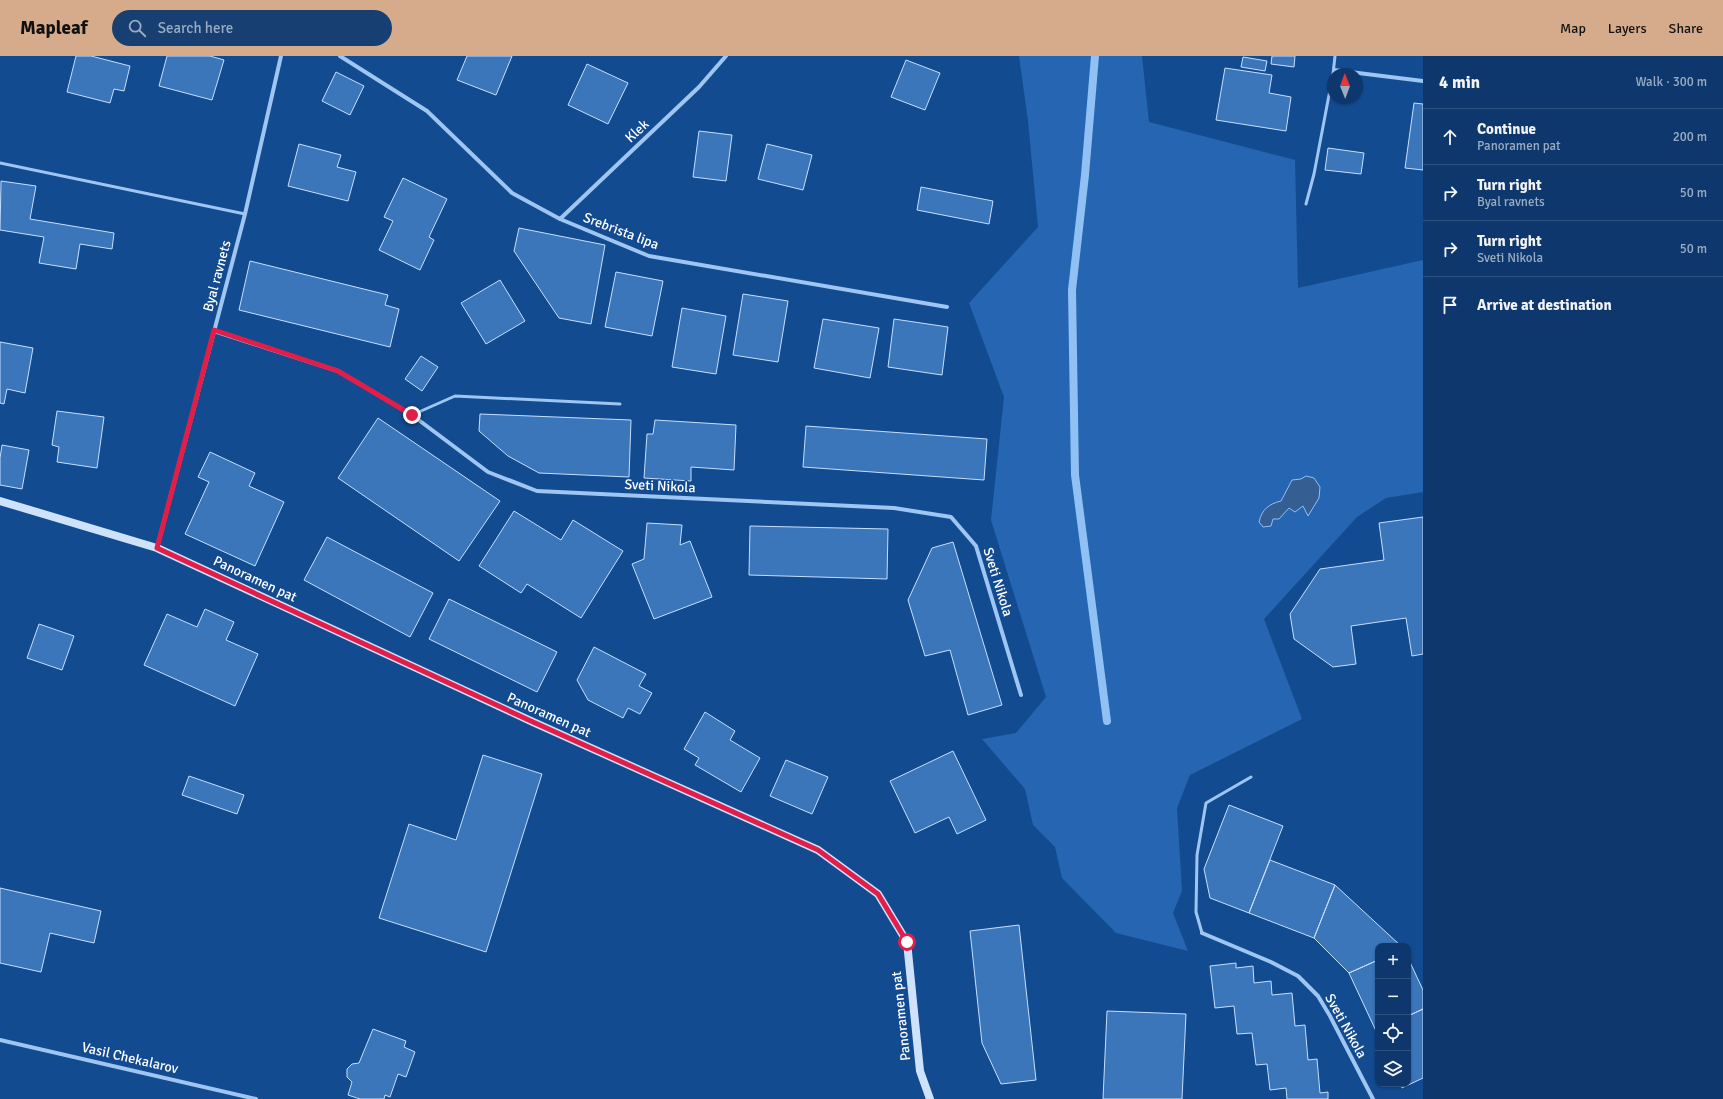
<!DOCTYPE html>
<html lang="en">
<head>
<meta charset="utf-8">
<style>
  :root { --surface:#0e386d; --page:#173f72; --text:#f1f3f6; --muted:#9bacc2; --line:#2e5280; --accent:#d6ab8b }
  body { margin:0; font-family:Signika,sans-serif; background:var(--page); color:var(--text) }
  .controls { position:absolute; right:12px; bottom:12px; display:grid; overflow:hidden; border-radius:8px; box-shadow:0 1px 3px #0004 }
  .controls button { width:36px; height:36px; display:grid; place-items:center; padding:0; border:0; border-bottom:1px solid var(--line); background:var(--surface); color:var(--text); font:20px sans-serif }
  .compass { position:absolute; left:1327px; top:12px; width:36px; height:36px; border-radius:50%; background:var(--surface); box-shadow:0 1px 3px #0004; rotate:359deg }
  .stop { position:absolute; width:12px; height:12px; margin:-9px; border:3px solid #e11d48; border-radius:50%; background:#fff }
  .stop.end { background:#e11d48; border-color:#fff; box-shadow:0 1px 4px #0008 }
  .list { margin:0; padding:0; list-style:none }
  h2 { display:flex; justify-content:space-between; align-items:center; height:52px; margin:0; padding:0 16px; font-size:17px }
  h2 small { font-size:13px; font-weight:400; color:var(--muted) }
  .list li { display:grid; grid-template-columns:26px 1fr auto; gap:12px; align-items:center; box-sizing:border-box; height:56px; padding:0 16px; border-top:1px solid var(--line) }
  .list b { display:block; font-size:15px; white-space:nowrap }
  .list p { margin:0; font-size:13px; white-space:nowrap; color:var(--muted) }
  .list em { font-size:13px; font-style:normal; color:var(--muted) }
  .icon { flex:none; width:22px; height:22px; fill:none; stroke:currentColor; stroke-width:2; stroke-linecap:round; stroke-linejoin:round }
  .map { position:relative; flex:none; width:1423px; height:1043px; overflow:hidden }
  header { display:flex; align-items:center; gap:24px; box-sizing:border-box; height:56px; padding:0 20px; background:var(--accent); color:#111 }
  header strong { font-size:19px }
  nav { display:flex; gap:22px; margin-inline-start:auto; font-size:14px }
  .search { width:280px; height:36px; background:var(--page); display:flex; align-items:center; gap:10px; box-sizing:border-box; padding:0 14px; border-radius:22px; color:var(--muted); font-size:15px }
  main { display:flex }
  aside { flex:1; background:var(--surface) }
  .map>svg:first-child { display:block }
  .green { fill:#2565b1 }
  .water { fill:#355e92; stroke:#91c0f5 }
  .lines { fill:none; stroke-linecap:round; stroke-linejoin:round }
  .stream { stroke:#91c0f5; stroke-width:8 }
  .building { fill:#3b75ba; stroke:#c6dffd }
  .service { stroke:#9fc5f2; stroke-width:3 }
  .minor { stroke:#9fc5f2; stroke-width:4 }
  .secondary { stroke:#cee2fc; stroke-width:8 }
  .route { stroke:#e11d48; stroke-width:5 }
  .labels { text-anchor:middle; dominant-baseline:central; stroke-width:3; stroke-linejoin:round; paint-order:stroke }
  .street-label { font-size:14px; fill:#fff; stroke:#134b91 }
</style>
</head>
<body>
<header>
<strong>Mapleaf</strong>
<div class="search"><svg class="icon" aria-label="search" viewBox="0 0 24 24"><circle cx="10" cy="10" r="6"/><path d="M15 15l6 6"/></svg>Search here</div>
<nav><a>Map</a><a>Layers</a><a>Share</a></nav>
</header>
<main>
<div class="map">
<svg width="1423" height="1043" viewBox="0 0 1423 1043">
  <rect width="100%" height="100%" fill="#134b91"/>
  <!-- green -->
  <path class="green" d="M 1019,0 L 1142,0 L 1149,66 L 1295,104 L 1298,232 L 1423,204 L 1423,436 L 1386,442 L 1357,461 L 1264,563 L 1302,663 L 1190,719 L 1177,752 L 1182,835 L 1173,857 L 1188,895 L 1116,877 L 1062,822 L 1055,791 L 1033,769 L 1025,733 L 982,683 L 1016,677 L 1046,641 L 991,464 L 1004,341 L 969,247 L 1038,171 L 1028,65 Z"/>
  <!-- water -->
  <path class="water" d="M 1306,420 L 1314,422 L 1320,431 L 1319,442 L 1308,460 L 1303,450 L 1295,456 L 1289,452 L 1279,463 L 1273,463 L 1271,470 L 1263,471 L 1259,466 C 1262,453 1269,448 1281,445 L 1292,424 L 1301,423 Z"/>
  <g class="lines">
    <!-- stream -->
    <path class="stream" d="M 1095,0 L 1085,119 L 1072,234 L 1075,419 L 1107,665"/>
  </g>
  <!-- building -->
  <path class="building" d="M 76,0 L 91,0 L 130,10 L 124,35 L 114,33 L 110,47 L 67,36 Z
    M 167,0 L 210,0 L 224,4 L 212,44 L 159,30 Z
    M 467,0 L 512,0 L 496,39 L 457,24 Z
    M 1272,0 L 1295,0 L 1294,11 L 1271,8 Z
    M 1243,1 L 1267,5 L 1265,15 L 1241,11 Z
    M 906,4 L 940,17 L 925,54 L 891,41 Z
    M 587,8 L 628,27 L 608,68 L 568,49 Z
    M 1225,12 L 1272,19 L 1269,37 L 1291,41 L 1286,75 L 1216,64 Z
    M 336,16 L 364,30 L 350,59 L 322,45 Z
    M 1414,47 L 1423,48 L 1423,114 L 1405,112 Z
    M 699,75 L 732,79 L 726,125 L 693,121 Z
    M 299,88 L 341,99 L 337,111 L 356,116 L 348,145 L 288,130 Z
    M 767,88 L 812,99 L 803,134 L 758,123 Z
    M 1328,92 L 1364,97 L 1361,118 L 1325,114 Z
    M 403,122 L 447,143 L 429,181 L 434,184 L 420,214 L 379,194 L 393,165 L 384,161 Z
    M 1,125 L 36,130 L 30,163 L 114,177 L 112,193 L 80,188 L 76,213 L 39,207 L 44,181 L 0,174 Z
    M 921,131 L 993,145 L 989,168 L 917,154 Z
    M 519,172 L 605,189 L 591,268 L 559,262 L 514,195 Z
    M 250,205 L 388,239 L 385,249 L 399,253 L 390,291 L 239,254 Z
    M 616,216 L 663,225 L 652,280 L 605,271 Z
    M 500,224 L 525,265 L 486,288 L 461,247 Z
    M 743,238 L 788,245 L 778,306 L 733,299 Z
    M 682,252 L 726,260 L 716,318 L 672,311 Z
    M 823,263 L 879,272 L 870,322 L 814,312 Z
    M 894,263 L 948,271 L 942,319 L 888,311 Z
    M 0,286 L 33,292 L 25,337 L 7,333 L 4,348 L 0,347 Z
    M 421,300 L 438,311 L 422,335 L 405,323 Z
    M 57,355 L 104,361 L 97,412 L 57,406 L 59,391 L 52,389 Z
    M 480,358 L 631,364 L 629,421 L 539,417 L 508,400 L 479,375 Z
    M 378,362 L 500,445 L 459,505 L 338,422 Z
    M 655,364 L 736,369 L 734,414 L 691,411 L 691,425 L 644,422 L 647,378 L 653,378 Z
    M 806,370 L 987,383 L 984,424 L 803,411 Z
    M 2,389 L 29,394 L 22,433 L 0,429 L 0,402 Z
    M 210,396 L 255,417 L 249,430 L 284,446 L 255,510 L 185,478 L 209,426 L 198,421 Z
    M 514,455 L 561,484 L 573,464 L 623,495 L 581,562 L 527,528 L 521,537 L 479,510 Z
    M 1423,461 L 1423,598 L 1412,600 L 1406,562 L 1351,570 L 1356,608 L 1333,611 L 1294,583 L 1290,558 L 1320,513 L 1384,504 L 1379,467 Z
    M 647,467 L 682,469 L 680,489 L 690,485 L 712,541 L 654,563 L 632,508 L 644,503 Z
    M 750,470 L 888,473 L 887,523 L 749,519 Z
    M 327,481 L 433,537 L 410,581 L 304,524 Z
    M 953,486 L 1002,649 L 968,659 L 950,594 L 925,600 L 908,544 L 932,492 Z
    M 449,543 L 557,596 L 537,636 L 429,583 Z
    M 205,553 L 234,566 L 226,584 L 258,598 L 235,650 L 144,609 L 167,558 L 197,571 Z
    M 39,568 L 74,580 L 62,614 L 27,602 Z
    M 594,591 L 646,618 L 639,630 L 652,637 L 640,658 L 628,652 L 623,662 L 588,644 L 577,624 Z
    M 705,656 L 735,675 L 730,684 L 760,702 L 741,736 L 695,709 L 699,702 L 684,693 Z
    M 953,695 L 986,764 L 957,778 L 949,761 L 915,777 L 890,725 Z
    M 483,699 L 542,718 L 486,896 L 379,862 L 409,768 L 456,784 Z
    M 786,704 L 828,721 L 812,758 L 770,740 Z
    M 189,720 L 244,739 L 237,758 L 182,739 Z
    M 1229,749 L 1283,770 L 1249,857 L 1210,842 L 1204,813 Z
    M 1270,804 L 1335,829 L 1314,882 L 1249,857 Z
    M 1335,829 L 1401,890 L 1378,890 L 1378,904 L 1349,917 L 1314,882 Z
    M 0,832 L 101,855 L 94,887 L 50,877 L 41,916 L 0,907 Z
    M 1019,869 L 1036,1024 L 1001,1028 L 982,987 L 970,875 Z
    M 1408,902 L 1423,934 L 1423,953 L 1408,960 Z
    M 1378,904 L 1378,974 L 1376,975 L 1349,917 Z
    M 1236,907 L 1236,912 L 1253,910 L 1254,927 L 1271,925 L 1272,939 L 1292,937 L 1295,970 L 1305,969 L 1308,1004 L 1317,1003 L 1320,1037 L 1328,1036 L 1328,1043 L 1287,1043 L 1286,1032 L 1270,1034 L 1267,1008 L 1256,1009 L 1252,977 L 1237,978 L 1234,950 L 1215,952 L 1210,910 Z
    M 1423,953 L 1423,1022 L 1402,1032 L 1400,1028 L 1408,1028 L 1408,960 Z
    M 1107,955 L 1186,958 L 1182,1043 L 1103,1043 Z
    M 373,973 L 406,985 L 404,991 L 415,996 L 406,1021 L 398,1018 L 390,1041 L 385,1039 L 384,1043 L 360,1043 L 348,1039 L 352,1026 L 347,1021 L 347,1013 L 352,1008 L 359,1007 Z"/>
  <g class="lines">
    <!-- service -->
    <path class="service" d="M 1333,18 L 1335,0
      M 0,107 L 245,158
      M 1306,148 L 1314,118 L 1333,18
      M 412,359 L 455,340 L 620,348
      M 1202,877 L 1196,856 L 1197,799 L 1206,747 L 1251,721"/>
    <!-- minor -->
    <path class="minor" d="M 340,0 L 427,55 L 512,137 L 560,163 L 649,200 L 947,251
      M 1334,14 L 1423,25
      M 560,163 L 699,31 L 726,0
      M 214,275 L 338,315 L 412,359 L 488,416 L 537,435 L 894,452 L 951,461 L 976,490 L 1021,639
      M 157,492 L 245,158 L 281,0
      M 1202,877 L 1271,906 L 1298,920 L 1318,940 L 1330,960 L 1373,1043
      M 0,984 L 256,1043"/>
    <!-- secondary -->
    <path class="secondary" d="M 0,445 L 157,492 L 533,666 L 818,794 L 878,838 L 907,886 L 920,1015 L 930,1043"/>
  </g>
  <g class="lines">
    <!-- route -->
    <path class="route" d="M 412,359 L 338,315 L 214,274 L 157,492 L 533,666 L 818,794 L 878,838 L 907,886"/>
  </g>
  <g class="labels">
    <!-- street labels -->
    <g class="street-label">
      <text transform="translate(637 75) rotate(-43)">Klek</text>
      <text transform="translate(621 175) rotate(21)">Srebrista lipa</text>
      <text transform="translate(217 220) rotate(-75)">Byal ravnets</text>
      <text transform="translate(660 430) rotate(3)">Sveti Nikola</text>
      <text transform="translate(255 523) rotate(25)">Panoramen pat</text>
      <text transform="translate(998 526) rotate(73)">Sveti Nikola</text>
      <text transform="translate(549 659) rotate(24)">Panoramen pat</text>
      <text transform="translate(901 960) rotate(-96)">Panoramen pat</text>
      <text transform="translate(1346 970) rotate(61)">Sveti Nikola</text>
      <text transform="translate(130 1002) rotate(13)">Vasil Chekalarov</text>
    </g>
  </g>
</svg>
<div class="controls">
<button>+</button>
<button>−</button>
<button><svg class="icon" aria-label="locate" viewBox="0 0 24 24"><circle cx="12" cy="12" r="6"/><path d="M12 2v4M12 18v4M2 12h4M18 12h4"/></svg></button>
<button><svg class="icon" aria-label="layers" viewBox="0 0 24 24"><path d="M12 4l9 5-9 5-9-5zM3 14l9 5 9-5"/></svg></button>
</div>
<svg class="compass" viewBox="-18 -18 36 36"><path d="M0-13l5 13h-10z" fill="#e53935"/><path d="M0 13l5-13h-10z" fill="#9bacc2"/></svg>
<div class="stop" style="left:907px;top:886px"></div>
<div class="stop end" style="left:412px;top:359px"></div>
</div>
<aside>
<h2>4 min<small>Walk · 300 m</small></h2>
<ul class="list">
<li><svg class="icon" aria-label="ahead" viewBox="0 0 24 24"><path d="M12 20V5M6 11l6-6 6 6"/></svg><div><b>Continue</b><p>Panoramen pat</p></div><em>200 m</em></li>
<li><svg class="icon" aria-label="right" viewBox="0 0 24 24"><path d="M7 20v-9h11M14 6l5 5-5 5"/></svg><div><b>Turn right</b><p>Byal ravnets</p></div><em>50 m</em></li>
<li><svg class="icon" aria-label="right" viewBox="0 0 24 24"><path d="M7 20v-9h11M14 6l5 5-5 5"/></svg><div><b>Turn right</b><p>Sveti Nikola</p></div><em>50 m</em></li>
<li><svg class="icon" aria-label="arrive" viewBox="0 0 24 24"><path d="M6 21V4h12l-3 4 3 4H6"/></svg><div><b>Arrive at destination</b></div></li>
</ul>
</aside>
</main>
</body>
</html>
